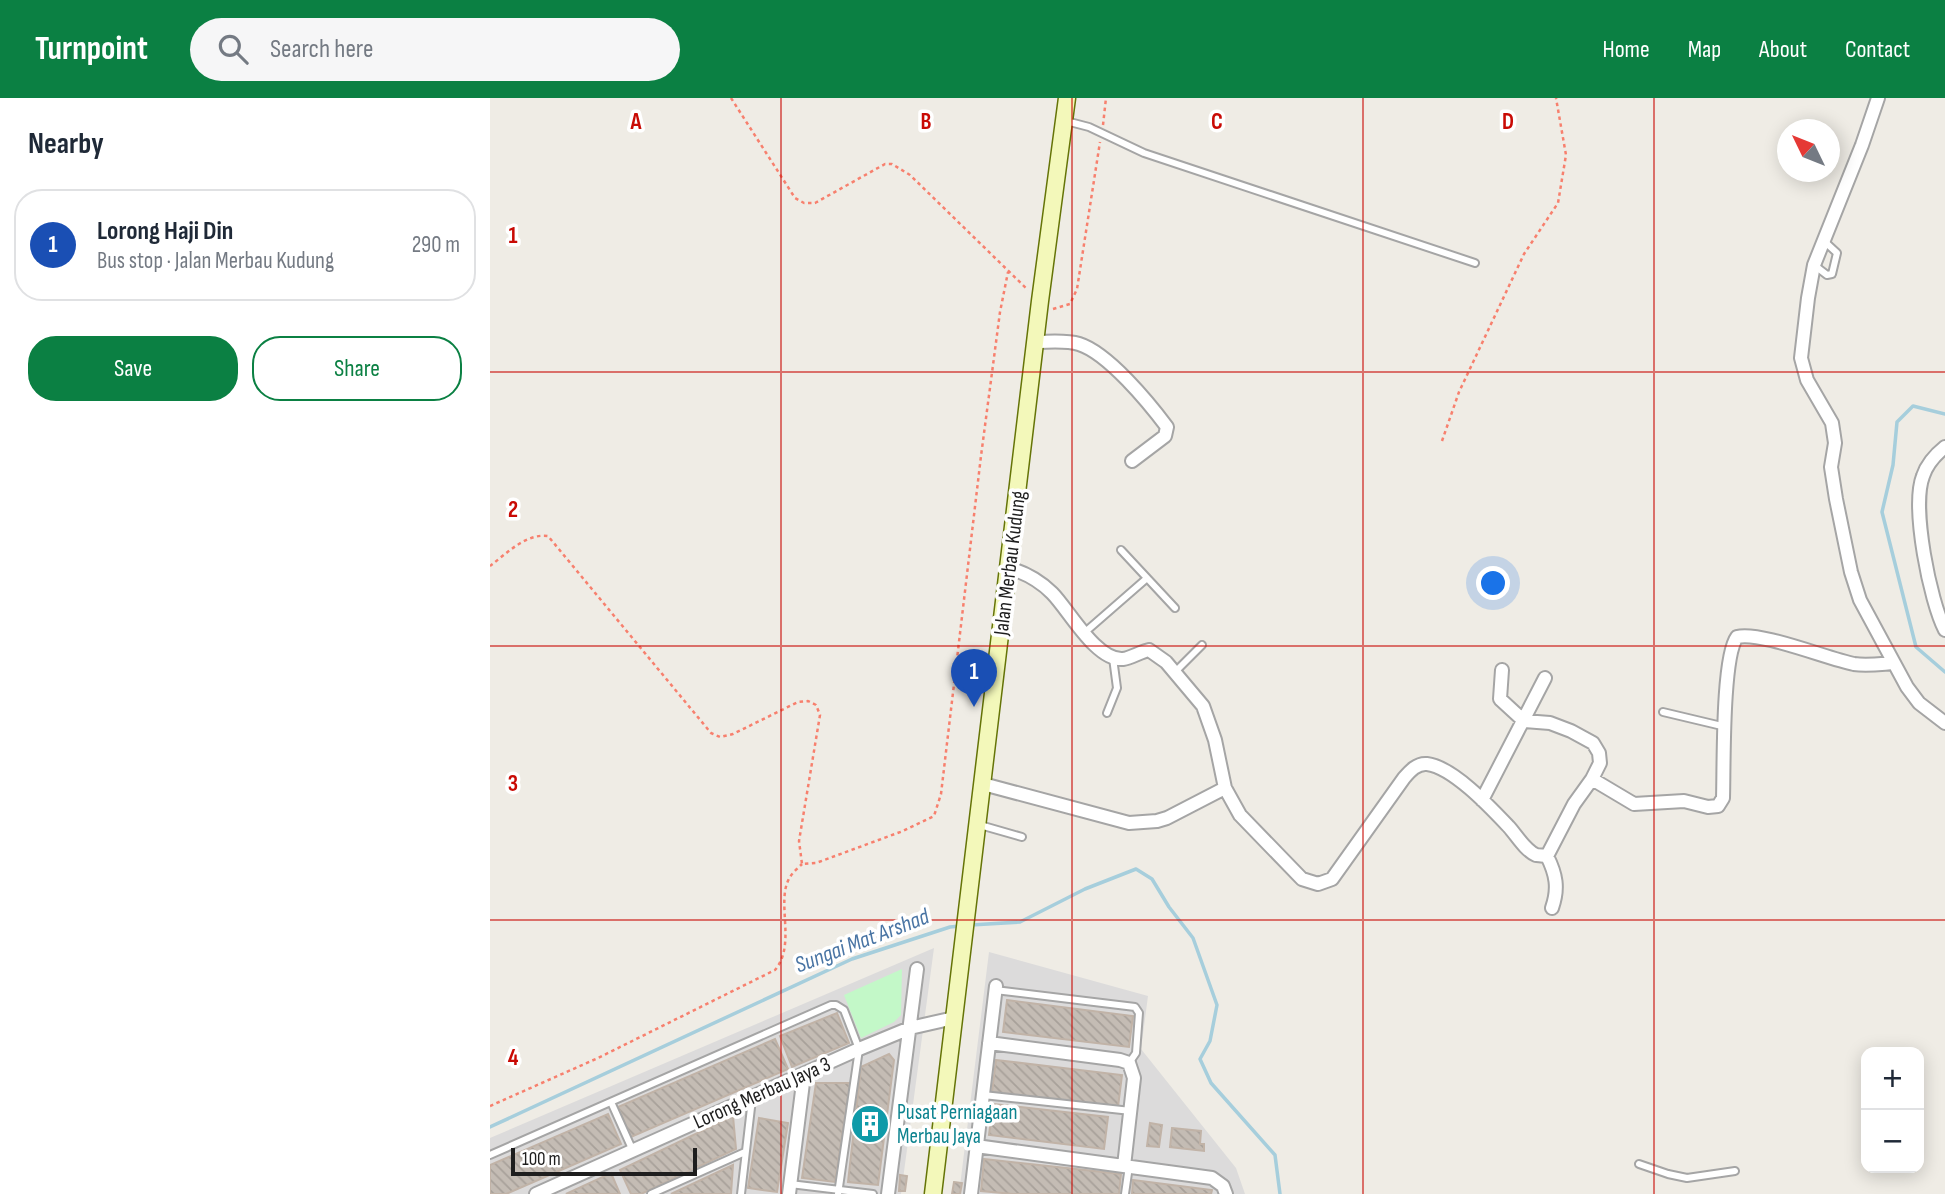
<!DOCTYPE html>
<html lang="en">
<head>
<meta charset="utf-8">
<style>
  :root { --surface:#fff; --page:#f6f6f7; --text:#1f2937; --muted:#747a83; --line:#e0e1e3; --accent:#0b8043 }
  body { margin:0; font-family:"Sofia Sans Condensed",sans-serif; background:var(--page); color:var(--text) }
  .controls { position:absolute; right:21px; bottom:21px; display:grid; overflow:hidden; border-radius:14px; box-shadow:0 4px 18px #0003 }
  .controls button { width:63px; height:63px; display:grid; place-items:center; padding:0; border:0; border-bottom:2px solid var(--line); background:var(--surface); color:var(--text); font:35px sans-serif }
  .compass { position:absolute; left:1287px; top:21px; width:63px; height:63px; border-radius:50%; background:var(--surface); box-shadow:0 4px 18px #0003; rotate:313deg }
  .scale { position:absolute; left:21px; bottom:18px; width:186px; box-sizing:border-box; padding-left:7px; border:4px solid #1e1e1e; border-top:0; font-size:19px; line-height:24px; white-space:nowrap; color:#1e1e1e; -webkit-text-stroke:5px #fff; paint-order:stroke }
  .you { position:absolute; left:1004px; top:486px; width:24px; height:24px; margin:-18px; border:5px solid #fff; border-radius:50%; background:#1a73e8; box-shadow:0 0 0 10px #1a73e833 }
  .badge { display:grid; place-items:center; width:46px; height:46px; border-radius:50%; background:var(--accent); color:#fff; font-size:23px; font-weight:700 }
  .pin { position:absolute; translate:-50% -58px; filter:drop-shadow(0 2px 4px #0008) }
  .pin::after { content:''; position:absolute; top:37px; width:24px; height:21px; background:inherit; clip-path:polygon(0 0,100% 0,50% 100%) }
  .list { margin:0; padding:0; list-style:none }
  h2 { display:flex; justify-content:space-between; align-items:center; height:91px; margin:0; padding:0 28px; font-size:30px }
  h2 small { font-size:23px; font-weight:400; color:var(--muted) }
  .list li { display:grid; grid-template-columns:46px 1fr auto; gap:21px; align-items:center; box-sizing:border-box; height:112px; margin:0 14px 14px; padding:0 14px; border:2px solid var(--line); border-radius:28px }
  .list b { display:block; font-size:26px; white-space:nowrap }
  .list p { margin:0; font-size:23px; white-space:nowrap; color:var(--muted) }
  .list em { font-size:23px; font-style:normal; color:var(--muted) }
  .actions { display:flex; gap:14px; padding:21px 28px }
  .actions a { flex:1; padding:16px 0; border:2px solid var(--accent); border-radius:28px; text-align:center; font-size:24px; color:var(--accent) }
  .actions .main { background:var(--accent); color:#fff }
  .icon { flex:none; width:38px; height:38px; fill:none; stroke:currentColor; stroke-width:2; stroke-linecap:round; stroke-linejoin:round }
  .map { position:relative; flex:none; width:1455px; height:1096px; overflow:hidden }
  header { display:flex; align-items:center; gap:42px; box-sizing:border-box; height:98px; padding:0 35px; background:var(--accent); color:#fff }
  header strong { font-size:33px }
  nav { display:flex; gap:38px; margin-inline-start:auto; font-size:24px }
  .search { width:490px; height:63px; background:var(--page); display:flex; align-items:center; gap:18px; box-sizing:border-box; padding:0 24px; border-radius:38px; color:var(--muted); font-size:26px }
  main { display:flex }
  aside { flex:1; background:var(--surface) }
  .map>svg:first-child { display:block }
  .residential { fill:#dcdbdb }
  .park { fill:#c3f8c8 }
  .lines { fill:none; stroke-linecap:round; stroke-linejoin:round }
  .stream { stroke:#a6cedc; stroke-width:3.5 }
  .building { fill:url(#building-back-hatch); stroke:#c1b3a7; stroke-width:2 }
  .lane-casing { stroke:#a5a5a5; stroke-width:10 }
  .street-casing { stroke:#a5a5a5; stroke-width:16 }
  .secondary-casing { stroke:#657407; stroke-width:19 }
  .path { stroke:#f7806e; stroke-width:2.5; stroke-dasharray:3.5 3.5; stroke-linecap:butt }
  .lane { stroke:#fff; stroke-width:6 }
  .street { stroke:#fff; stroke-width:12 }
  .secondary { stroke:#f3f8ba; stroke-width:16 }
  .grid { fill:none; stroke:#c90a04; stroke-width:2; stroke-opacity:0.55 }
  .labels { text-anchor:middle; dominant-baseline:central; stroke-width:7; stroke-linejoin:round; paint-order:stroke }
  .street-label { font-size:21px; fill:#1e1e1e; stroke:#fff }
  .culture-label { font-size:21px; fill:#0d838f; stroke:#fff; text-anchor:start }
  .water-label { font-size:23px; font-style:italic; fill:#4a75a4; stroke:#fff }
  .grid-label { font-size:23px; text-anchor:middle; font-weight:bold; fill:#c90a04; stroke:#fff; stroke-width:7; stroke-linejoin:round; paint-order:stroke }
</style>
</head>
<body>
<header>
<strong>Turnpoint</strong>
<div class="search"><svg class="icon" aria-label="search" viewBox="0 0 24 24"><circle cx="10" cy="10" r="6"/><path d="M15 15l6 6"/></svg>Search here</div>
<nav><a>Home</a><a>Map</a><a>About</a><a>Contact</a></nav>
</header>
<main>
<aside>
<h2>Nearby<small></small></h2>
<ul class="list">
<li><span class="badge" style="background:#1a4fb4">1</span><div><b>Lorong Haji Din</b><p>Bus stop · Jalan Merbau Kudung</p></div><em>290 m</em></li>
</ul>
<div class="actions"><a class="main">Save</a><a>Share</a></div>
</aside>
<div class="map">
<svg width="1455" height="1096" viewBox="0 0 1455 1096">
  <defs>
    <pattern id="building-back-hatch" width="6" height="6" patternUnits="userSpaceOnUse" patternTransform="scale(1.75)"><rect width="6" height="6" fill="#c4bcb4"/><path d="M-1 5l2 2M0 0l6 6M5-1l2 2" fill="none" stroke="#a8a19a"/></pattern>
  </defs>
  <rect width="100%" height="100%" fill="#efece5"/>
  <!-- residential -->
  <path class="residential" d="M 444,850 L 411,1096 L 0,1096 L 0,1040 Z
    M 499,854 L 658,898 L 651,951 L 746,1070 L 755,1096 L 469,1096 Z"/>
  <!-- park -->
  <path class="park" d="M 412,871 L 411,917 L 404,924 L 371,940 L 354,897 Z"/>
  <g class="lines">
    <!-- stream -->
    <path class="stream" d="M 1455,316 L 1423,308 L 1407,324 L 1403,367 L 1392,414 L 1426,549 L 1455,574
      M 481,827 L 530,824 L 595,791 L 646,771 L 662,781 L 679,809 L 703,840 L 727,907 L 720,943 L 710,961 L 721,985 L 785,1057 L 790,1096
      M 0,1029 L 362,861 L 460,829 L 470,828"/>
  </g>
  <!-- building -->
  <path class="building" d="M 517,902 L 643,918 L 639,949 L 513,934 Z
    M 347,915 L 359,945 L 302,969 L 290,938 Z
    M 285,941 L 298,971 L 141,1039 L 128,1009 Z
    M 399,956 L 404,962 L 388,1087 L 358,1084 L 371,969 Z
    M 506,962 L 632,977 L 628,1009 L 502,994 Z
    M 326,985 L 360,985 L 345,1084 L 312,1080 Z
    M 503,1006 L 618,1019 L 614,1051 L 499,1037 Z
    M 118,1016 L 131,1046 L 16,1096 L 0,1096 L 0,1067 Z
    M 243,1018 L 246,1051 L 151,1096 L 141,1096 L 130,1072 Z
    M 269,1020 L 298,1025 L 287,1094 L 258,1090 Z
    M 660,1025 L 672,1027 L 669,1049 L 657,1048 Z
    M 682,1030 L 711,1033 L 710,1046 L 714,1046 L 714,1053 L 680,1049 Z
    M 494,1061 L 631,1076 L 629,1096 L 523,1096 L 491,1093 Z
    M 243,1067 L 241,1096 L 181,1096 Z
    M 121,1075 L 130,1096 L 76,1096 Z
    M 410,1077 L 417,1078 L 415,1093 L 409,1093 Z
    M 643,1082 L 722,1092 L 721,1096 L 642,1096 Z
    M 464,1084 L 472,1085 L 470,1096 L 462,1096 Z"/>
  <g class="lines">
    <defs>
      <path id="lane" d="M 576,23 L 599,29 L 654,55 L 985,165
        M 1324,167 L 1337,177 L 1342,176 L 1347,155 L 1334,143
        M 631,452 L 685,510
        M 594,535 L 656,481
        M 685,574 L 712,547
        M 1173,614 L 1236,629
        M 617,615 L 627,590 L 623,560
        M 490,727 L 532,739
        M 505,892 L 645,909 L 649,915 L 646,955 L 639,965
        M 493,997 L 641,1013
        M 121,1004 L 143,1053
        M 0,1057 L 341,907 L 346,907 L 354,912 L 369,951 L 348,1096
        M 1149,1066 L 1178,1076 L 1197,1080 L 1245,1073
        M 300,1086 L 383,1096
        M 161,1096 L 255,1054
        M 251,1096 L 262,1001
        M 635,1096 L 639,1068"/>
      <path id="street" d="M 1388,0 L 1372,47 L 1324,167 L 1318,200 L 1311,260 L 1317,282 L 1342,325 L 1345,345 L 1341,369 L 1346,401 L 1361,474 L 1370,502 L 1417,589 L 1429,605 L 1455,625
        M 545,244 C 560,244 576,242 589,246 C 618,255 659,305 677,329 L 675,338 L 642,363
        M 1455,349 C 1445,357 1437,366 1433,378 C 1421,409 1440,503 1455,532
        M 519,470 C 536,475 549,482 562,495 C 579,512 606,563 633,561 C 641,560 650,554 659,552 L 676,564 L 713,608 L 725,642 L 735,690 L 750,717 L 812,781 L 828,786 L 842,781 L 914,680 C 920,673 927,665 937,666 C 963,669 1001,710 1019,729 C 1027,738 1035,752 1046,757 C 1048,757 1055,758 1057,758
        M 1012,572 L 1010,601 L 1034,623 L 1060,625 L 1081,633 L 1103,645 L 1109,655 L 1110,665 L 1102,681 L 1084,706 L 1057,758
        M 1102,681 L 1144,706 L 1194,703 L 1218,709 L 1228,708 L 1233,700 C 1234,669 1232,559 1247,539 C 1270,533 1338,561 1364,566 C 1377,568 1390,566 1403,565
        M 493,686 L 639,725 L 667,723 L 677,720 L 735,690
        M 992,702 L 1055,580
        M 1057,758 C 1066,776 1069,790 1062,810
        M 499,945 L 630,962 L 639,965 L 644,980 L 634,1068
        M 486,1048 L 722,1080 L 733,1088 L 736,1096
        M 46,1096 L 369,951 L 420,930 L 464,920
        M 299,1096 L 314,977
        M 398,1096 L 427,871
        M 481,1096 L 506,888"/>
      <path id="secondary" d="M 443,1096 L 550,203 L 577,0"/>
    </defs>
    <!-- lane casing -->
    <use href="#lane" class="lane-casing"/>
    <!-- street casing -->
    <use href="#street" class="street-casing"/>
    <!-- secondary casing -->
    <use href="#secondary" class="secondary-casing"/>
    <!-- path -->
    <path class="path" d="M 241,0 L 305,100 L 314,105 L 325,105 L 395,66 L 402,66 L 420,77 L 538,192
      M 613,27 L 616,0
      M 563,211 L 580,206 L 587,191 L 610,44
      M 952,343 L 969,294 L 1034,156 L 1068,105 L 1076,57 L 1066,0
      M 0,468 C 16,456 36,435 58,438 L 221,635 L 230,639 L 243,636 L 308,604 L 318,603 L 326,607 L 330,617 L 309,743 L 312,766 L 326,765 L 413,733 L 444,718 L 451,696 L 491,358 L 510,214 L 518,174
      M 0,1008 L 108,960 L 285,872 C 307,846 285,803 300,779 C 303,774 308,770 312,766"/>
    <!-- lane -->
    <use href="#lane" class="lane"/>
    <!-- street -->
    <use href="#street" class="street"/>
    <!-- secondary -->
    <use href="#secondary" class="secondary"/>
  </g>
  <!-- grid -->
  <path class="grid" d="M 291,0 L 291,1096M 582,0 L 582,1096M 873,0 L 873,1096M 1164,0 L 1164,1096M 0,274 L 1455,274M 0,548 L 1455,548M 0,822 L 1455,822"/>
  <!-- icons -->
  <defs>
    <symbol id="building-disc" viewBox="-11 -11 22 22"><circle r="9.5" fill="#0f9aa8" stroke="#fff"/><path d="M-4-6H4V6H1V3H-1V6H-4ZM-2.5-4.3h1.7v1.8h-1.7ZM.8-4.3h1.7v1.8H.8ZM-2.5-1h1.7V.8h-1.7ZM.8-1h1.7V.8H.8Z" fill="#fff"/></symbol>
  </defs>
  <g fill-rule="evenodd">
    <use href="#building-disc" x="358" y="1004" width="44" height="44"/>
  </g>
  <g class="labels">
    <!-- street labels -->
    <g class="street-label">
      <text transform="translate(520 465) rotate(-83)">Jalan Merbau Kudung</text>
      <text transform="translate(272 995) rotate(-24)">Lorong Merbau Jaya 3</text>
    </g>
    <!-- culture labels -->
    <g class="culture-label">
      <text x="407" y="1014">Pusat Perniagaan<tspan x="407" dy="24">Merbau Jaya</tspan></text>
    </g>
    <!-- water labels -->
    <g class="water-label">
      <text transform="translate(372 843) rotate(-21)">Sungai Mat Arshad</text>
    </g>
  </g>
  <g class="grid-label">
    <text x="146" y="31">A</text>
    <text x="436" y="31">B</text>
    <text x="727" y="31">C</text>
    <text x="1018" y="31">D</text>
    <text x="23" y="145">1</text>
    <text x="23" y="419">2</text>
    <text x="23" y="693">3</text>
    <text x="23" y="967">4</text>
  </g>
</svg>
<div class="controls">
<button>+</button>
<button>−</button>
</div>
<svg class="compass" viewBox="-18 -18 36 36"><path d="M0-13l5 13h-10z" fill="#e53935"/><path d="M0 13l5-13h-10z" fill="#747a83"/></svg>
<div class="scale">100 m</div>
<div class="you"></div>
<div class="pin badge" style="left:484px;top:609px;background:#1a4fb4">1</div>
</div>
</main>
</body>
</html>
